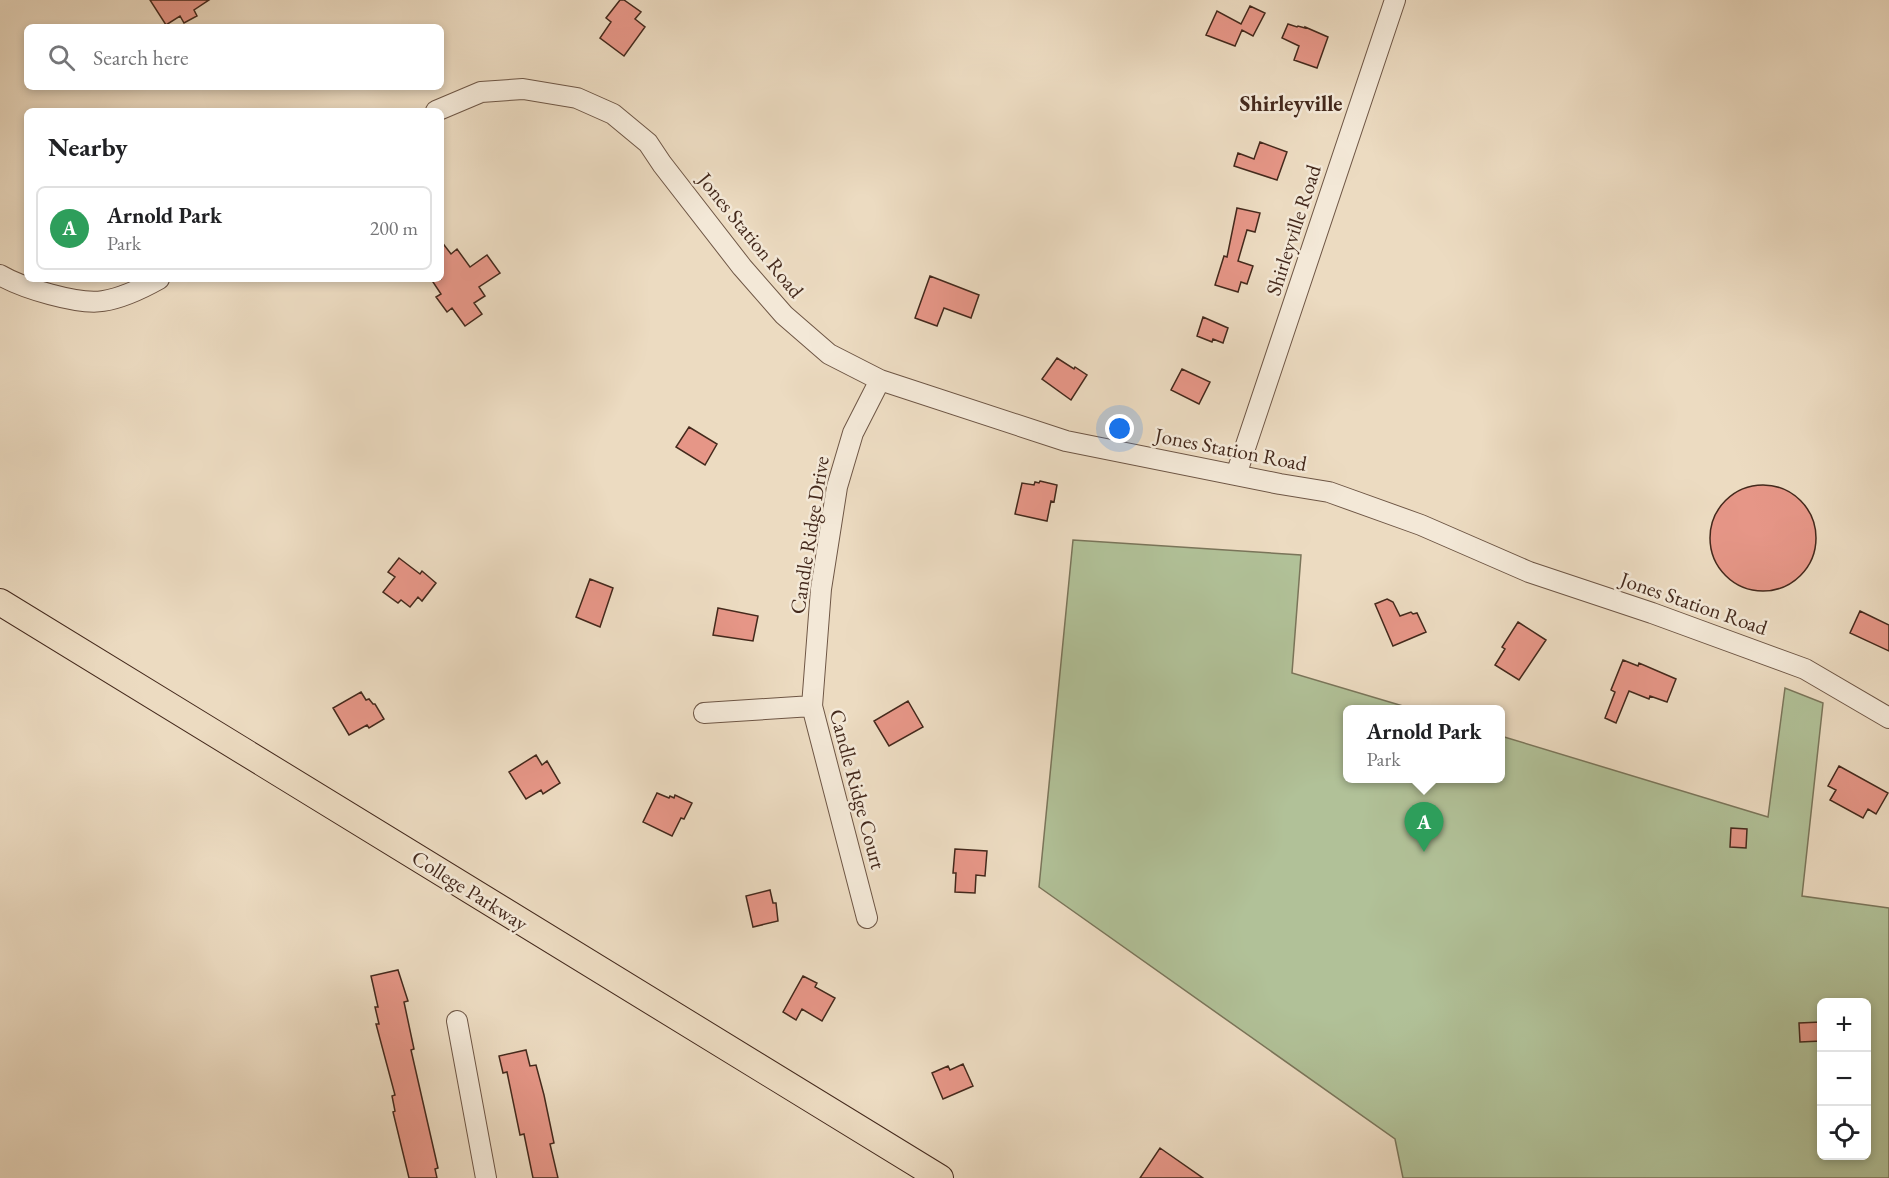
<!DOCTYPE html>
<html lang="en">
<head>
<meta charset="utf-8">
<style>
  :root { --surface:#fff; --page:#f2f2f2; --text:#202124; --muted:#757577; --line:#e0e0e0; --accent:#8f2418 }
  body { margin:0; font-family:"EB Garamond",serif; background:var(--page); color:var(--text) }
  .controls { position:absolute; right:18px; bottom:18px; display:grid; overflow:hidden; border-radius:9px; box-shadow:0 3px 9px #0003 }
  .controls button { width:54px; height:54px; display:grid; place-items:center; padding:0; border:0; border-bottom:2px solid var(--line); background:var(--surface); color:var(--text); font:30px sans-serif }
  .you { position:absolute; left:1120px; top:429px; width:21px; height:21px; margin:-15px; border:4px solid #fff; border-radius:50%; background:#1a73e8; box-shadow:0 0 0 9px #1a73e833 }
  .badge { display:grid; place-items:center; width:39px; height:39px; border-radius:50%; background:var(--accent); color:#fff; font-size:20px; font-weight:700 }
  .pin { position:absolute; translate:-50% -50px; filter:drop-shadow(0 2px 3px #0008) }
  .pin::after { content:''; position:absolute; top:32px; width:21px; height:18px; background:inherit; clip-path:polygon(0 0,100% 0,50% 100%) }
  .popup { position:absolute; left:1343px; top:705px; width:162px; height:78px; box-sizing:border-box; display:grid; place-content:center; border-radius:9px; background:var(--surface); filter:drop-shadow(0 2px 4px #0005); font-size:20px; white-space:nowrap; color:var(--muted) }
  .popup b { font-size:22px; color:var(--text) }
  .popup::after { content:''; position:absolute; left:50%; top:100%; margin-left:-12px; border:12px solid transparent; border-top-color:var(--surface) }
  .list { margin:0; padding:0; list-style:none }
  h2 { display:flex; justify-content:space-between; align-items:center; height:78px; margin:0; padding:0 24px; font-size:26px }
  h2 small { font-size:20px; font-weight:400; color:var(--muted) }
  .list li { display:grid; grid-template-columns:39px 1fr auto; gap:18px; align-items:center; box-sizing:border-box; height:84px; margin:0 12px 12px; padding:0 12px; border:2px solid var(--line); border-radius:9px }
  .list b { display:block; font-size:22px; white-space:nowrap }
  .list p { margin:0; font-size:20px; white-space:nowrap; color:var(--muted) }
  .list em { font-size:20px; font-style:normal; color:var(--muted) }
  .icon { flex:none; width:33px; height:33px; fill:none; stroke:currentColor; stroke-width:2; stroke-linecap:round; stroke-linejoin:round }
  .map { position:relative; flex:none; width:1889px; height:1178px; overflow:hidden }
  .search { position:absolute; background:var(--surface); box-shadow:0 3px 9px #0003; left:24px; top:24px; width:420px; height:66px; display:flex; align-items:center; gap:15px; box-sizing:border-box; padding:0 21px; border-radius:9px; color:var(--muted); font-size:22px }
  .panel { position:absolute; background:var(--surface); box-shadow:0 3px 9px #0003; left:24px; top:108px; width:420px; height:174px; border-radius:9px }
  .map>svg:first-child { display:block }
  .green { fill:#b1c198; stroke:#7a755a; stroke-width:1.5; fill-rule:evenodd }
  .building { fill:#e69687; stroke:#44291c; stroke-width:1.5 }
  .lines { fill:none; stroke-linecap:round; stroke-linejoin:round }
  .minor-casing { stroke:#6e5645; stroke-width:22 }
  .major-casing { stroke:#44291c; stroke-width:28 }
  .minor { stroke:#f3e8d7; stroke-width:20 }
  .major { stroke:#ecdbc1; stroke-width:26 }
  .labels { text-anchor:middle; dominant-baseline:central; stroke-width:5; stroke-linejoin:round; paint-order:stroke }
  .street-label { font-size:21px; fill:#44291c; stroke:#f3e8d7 }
  .neighbourhood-label { font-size:22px; font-weight:bold; fill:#44291c; stroke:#f3e8d7 }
</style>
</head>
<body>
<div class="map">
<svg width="1889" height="1178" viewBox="0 0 1889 1178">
  <rect width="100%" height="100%" fill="#ecdbc1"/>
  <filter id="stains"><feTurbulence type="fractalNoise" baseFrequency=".00333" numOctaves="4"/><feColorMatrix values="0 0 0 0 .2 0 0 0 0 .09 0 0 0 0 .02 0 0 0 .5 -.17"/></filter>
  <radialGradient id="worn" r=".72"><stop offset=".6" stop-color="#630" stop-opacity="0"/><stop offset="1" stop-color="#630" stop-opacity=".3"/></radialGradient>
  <!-- green -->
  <path class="green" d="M 1073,540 L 1301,555 L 1292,673 L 1413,709 L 1348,710 L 1348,778 L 1500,778 L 1501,736 L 1768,817 L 1785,688 L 1823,703 L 1802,896 L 1889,908 L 1889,1178 L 1403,1178 L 1395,1139 L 1039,887 ZM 1822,1002 L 1866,1002 L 1866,1156 L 1822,1156 Z"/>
  <!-- building -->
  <path class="building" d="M 150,0 L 209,0 L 194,10 L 197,16 L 184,23 L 180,16 L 166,25 Z
    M 620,0 L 624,0 L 641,12 L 635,19 L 645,27 L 624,56 L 600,38 L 611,22 L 606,18 Z
    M 1250,6 L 1265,13 L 1253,36 L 1242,30 L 1235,46 L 1206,35 L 1217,11 L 1241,24 Z
    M 1288,24 L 1297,27 L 1298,26 L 1305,28 L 1305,27 L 1328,37 L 1317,68 L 1294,60 L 1299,46 L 1282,38 Z
    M 1260,142 L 1287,152 L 1277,180 L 1234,166 L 1238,153 L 1254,159 Z
    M 1237,208 L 1260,213 L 1255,232 L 1247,230 L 1238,261 L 1253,266 L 1247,284 L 1241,282 L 1238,292 L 1215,285 L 1224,256 L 1227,257 Z
    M 441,241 L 451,254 L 457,249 L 470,267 L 487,255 L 500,273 L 479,287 L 485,296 L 474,303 L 482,314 L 465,326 L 452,308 L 447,312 L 436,297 L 441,294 L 431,279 L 441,279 Z
    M 930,276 L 979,295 L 971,318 L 944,308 L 937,326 L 915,318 Z
    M 1203,317 L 1228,328 L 1223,343 L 1213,339 L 1212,342 L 1197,336 Z
    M 1057,358 L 1074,369 L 1075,367 L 1087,375 L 1071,400 L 1042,379 Z
    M 1182,369 L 1210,382 L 1199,404 L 1171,390 Z
    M 689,427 L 717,444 L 705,465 L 676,447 Z
    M 1040,481 L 1057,485 L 1054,502 L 1051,501 L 1047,521 L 1015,514 L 1022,483 L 1034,485 L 1035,482 L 1039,483 Z
    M1710 538a53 53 0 1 1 106 0a53 53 0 1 1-106 0Z
    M 399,558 L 420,574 L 422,571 L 436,583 L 422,601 L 418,597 L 410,607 L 401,600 L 398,603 L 383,592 L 395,577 L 388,572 Z
    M 590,579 L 613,588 L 600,627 L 576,617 Z
    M 1387,599 L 1393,602 L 1400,616 L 1411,612 L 1413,614 L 1417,613 L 1426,632 L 1393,646 L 1375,604 Z
    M 718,608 L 758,616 L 753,641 L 713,635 Z
    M 1860,611 L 1889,625 L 1889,651 L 1850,633 Z
    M 1518,622 L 1546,640 L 1519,680 L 1495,665 L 1505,649 L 1502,647 Z
    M 1623,660 L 1638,666 L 1639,663 L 1676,679 L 1667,702 L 1650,696 L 1649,699 L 1629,691 L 1616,723 L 1605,718 L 1615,692 L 1611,690 Z
    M 361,692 L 366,700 L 369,699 L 373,704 L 375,704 L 384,719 L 369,728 L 367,725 L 349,735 L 333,708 Z
    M 908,701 L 923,727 L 889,746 L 874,721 Z
    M 536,755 L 542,765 L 547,761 L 560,783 L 543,794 L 541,790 L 526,799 L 509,772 Z
    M 1839,766 L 1888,793 L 1876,814 L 1868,809 L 1863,818 L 1830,800 L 1836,790 L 1828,786 Z
    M 657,793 L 669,798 L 670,796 L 674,798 L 675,795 L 692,803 L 684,819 L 681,818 L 672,836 L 643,822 Z
    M 1731,828 L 1747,829 L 1746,848 L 1730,847 Z
    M 955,849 L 987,851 L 985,876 L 976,875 L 975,893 L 955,892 L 956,873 L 953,873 Z
    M 770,890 L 773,903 L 776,903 L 778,921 L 753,927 L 746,896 Z
    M 398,970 L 408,1001 L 404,1002 L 414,1049 L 411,1050 L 438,1168 L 435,1169 L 437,1178 L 409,1178 L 393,1112 L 395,1111 L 392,1096 L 395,1095 L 376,1024 L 379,1024 L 375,1007 L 378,1007 L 371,976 Z
    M 803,976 L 817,983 L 815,987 L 835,998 L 822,1021 L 802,1009 L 796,1020 L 783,1012 Z
    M 1821,1022 L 1821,1041 L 1800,1042 L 1799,1023 Z
    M 526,1050 L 530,1066 L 536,1065 L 544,1095 L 554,1143 L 550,1144 L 558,1178 L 533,1178 L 524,1134 L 520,1135 L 507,1072 L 503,1073 L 499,1056 Z
    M 963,1064 L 973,1086 L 943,1099 L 932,1073 L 948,1066 L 950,1070 Z
    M 1160,1148 L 1203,1178 L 1140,1178 Z"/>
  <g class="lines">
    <defs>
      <path id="minor" d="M 436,111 L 481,92 L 523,89 L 577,98 L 613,114 L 648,143 L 662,164 L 742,267 L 784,315 L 829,354 L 880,380 L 1066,441 L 1280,484 L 1329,492 L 1421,525 L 1529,572 L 1652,613 L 1805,669 L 1889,718
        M 0,275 C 22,288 78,305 103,301 C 122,298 143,288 159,279
        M 1236,475 L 1395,0
        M 704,713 L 812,706
        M 867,918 L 812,706 L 821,589 L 837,487 L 853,433 L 880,380
        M 457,1021 L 486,1178"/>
      <path id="major" d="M 0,602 L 940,1178"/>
    </defs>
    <!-- minor casing -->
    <use href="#minor" class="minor-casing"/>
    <!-- major casing -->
    <use href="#major" class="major-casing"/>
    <!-- minor -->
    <use href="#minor" class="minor"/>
    <!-- major -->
    <use href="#major" class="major"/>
  </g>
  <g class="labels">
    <!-- street labels -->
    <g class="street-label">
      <text transform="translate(1293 230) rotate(-72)">Shirleyville Road</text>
      <text transform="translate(751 235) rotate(51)">Jones Station Road</text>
      <text transform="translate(1231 449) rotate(11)">Jones Station Road</text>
      <text transform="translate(809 535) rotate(-81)">Candle Ridge Drive</text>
      <text transform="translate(1694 603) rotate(19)">Jones Station Road</text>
      <text transform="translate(858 789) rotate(75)">Candle Ridge Court</text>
      <text transform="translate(470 890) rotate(32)">College Parkway</text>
    </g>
    <!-- neighbourhood labels -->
    <g class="neighbourhood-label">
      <text x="1291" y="103">Shirleyville</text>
    </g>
  </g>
  <rect width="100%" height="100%" filter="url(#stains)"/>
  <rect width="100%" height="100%" fill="url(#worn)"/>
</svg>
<div class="controls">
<button>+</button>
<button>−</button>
<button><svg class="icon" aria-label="locate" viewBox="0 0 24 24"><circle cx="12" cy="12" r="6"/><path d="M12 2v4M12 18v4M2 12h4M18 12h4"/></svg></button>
</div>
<div class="you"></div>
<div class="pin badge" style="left:1424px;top:852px;background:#2e9e5b">A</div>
<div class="popup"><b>Arnold Park</b>Park</div>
<div class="search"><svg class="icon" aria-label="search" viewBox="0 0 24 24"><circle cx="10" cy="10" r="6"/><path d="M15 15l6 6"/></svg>Search here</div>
<section class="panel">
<h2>Nearby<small></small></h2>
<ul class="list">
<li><span class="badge" style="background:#2e9e5b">A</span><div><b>Arnold Park</b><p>Park</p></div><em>200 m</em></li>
</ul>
</section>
</div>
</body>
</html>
